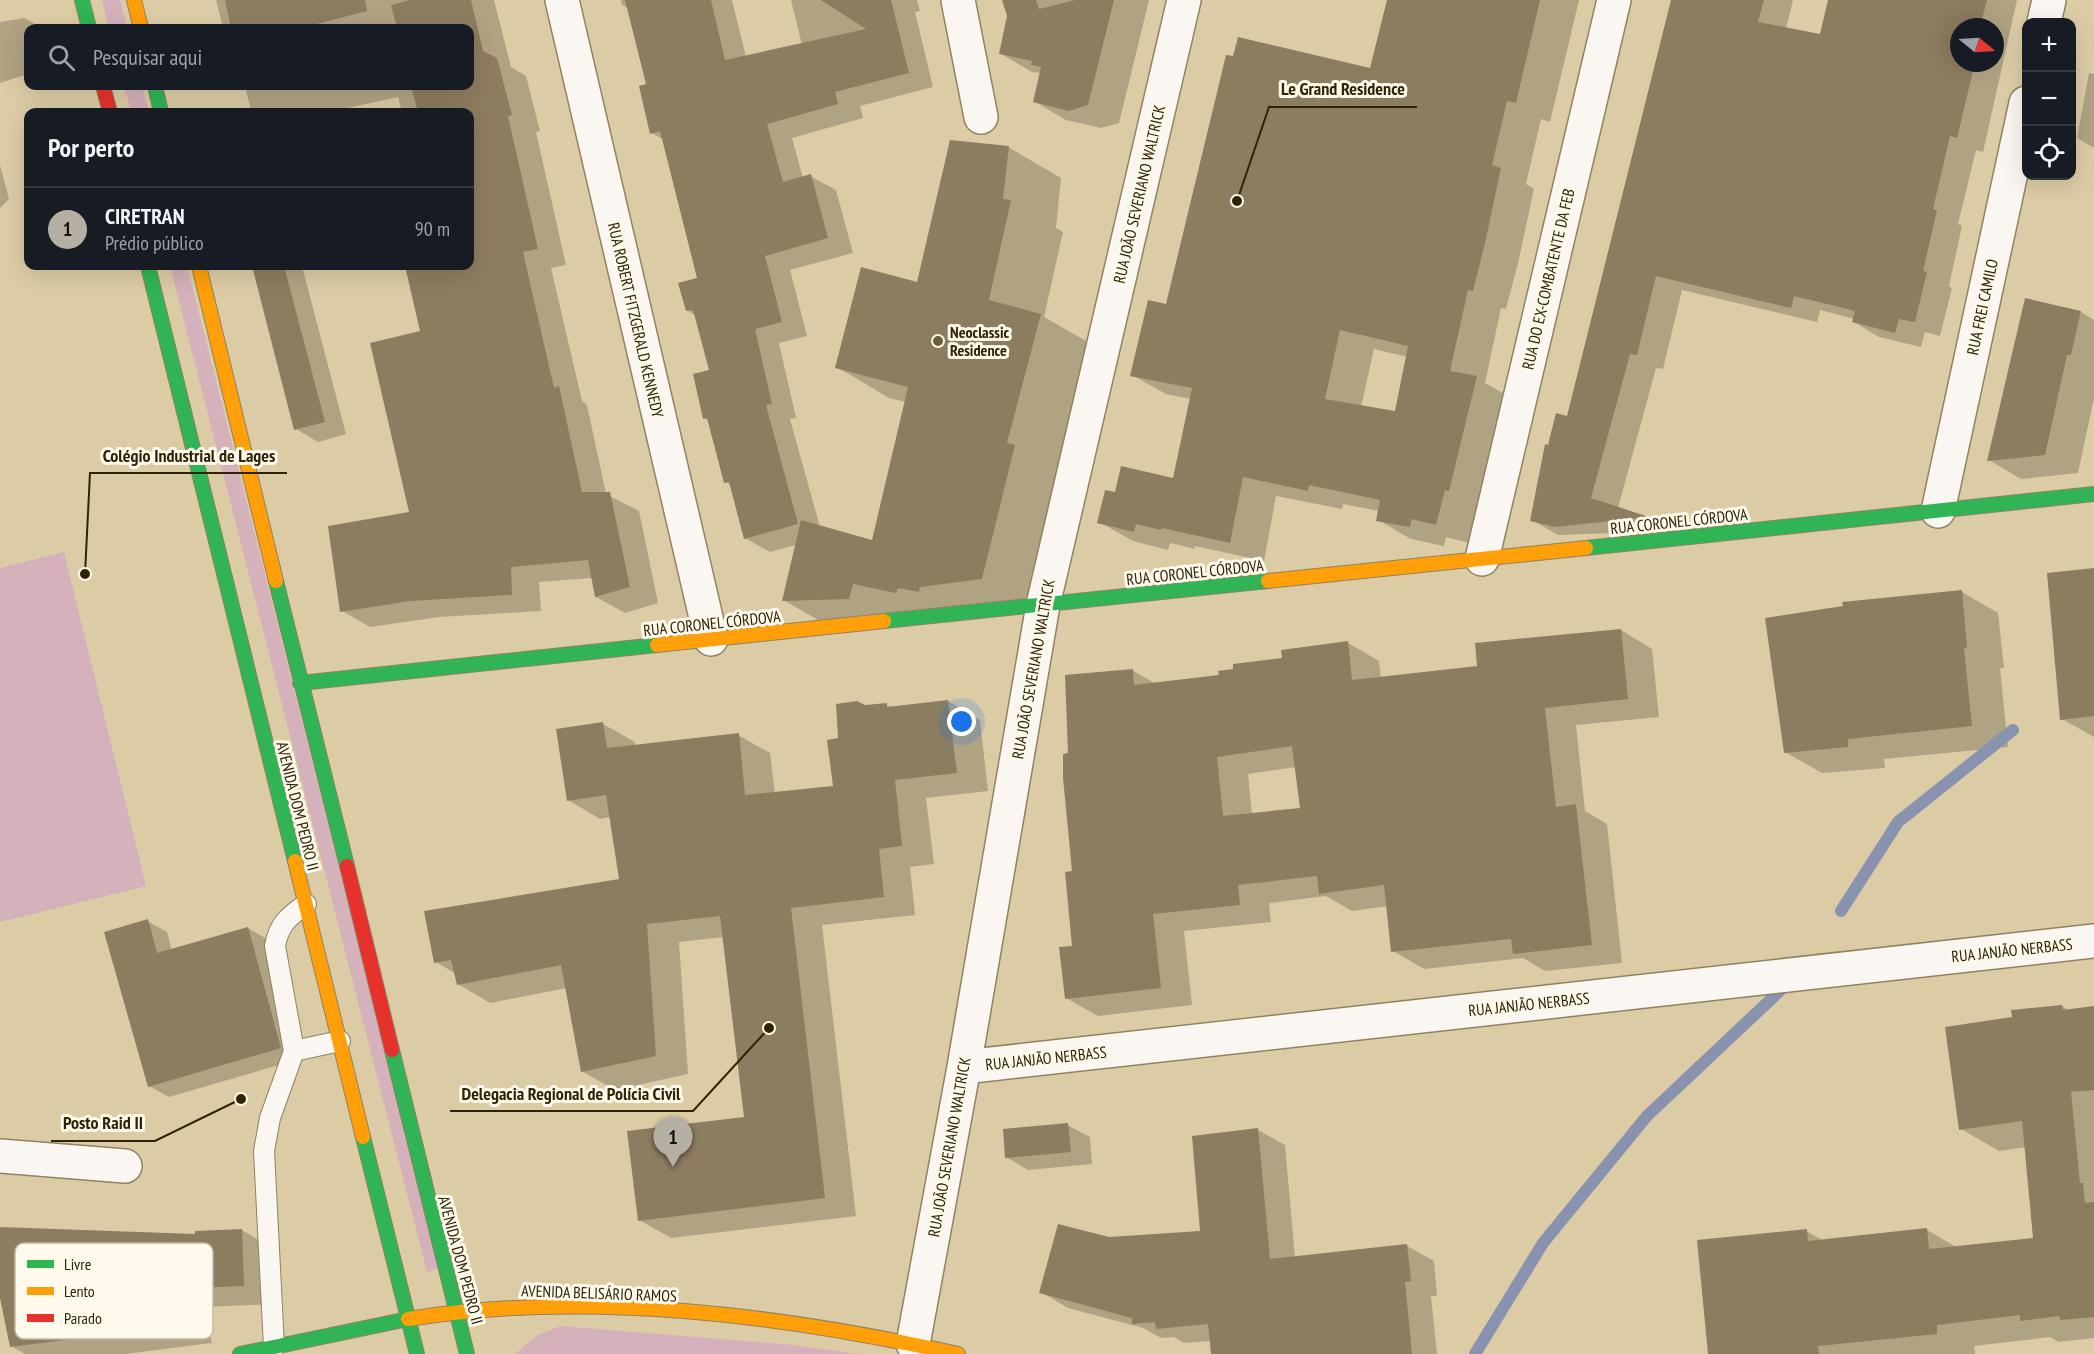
<!DOCTYPE html>
<html lang="pt">
<head>
<meta charset="utf-8">
<style>
  :root { --surface:#171b24; --page:#242831; --text:#f1f3f6; --muted:#9ea1a6; --line:#363941; --accent:#b5b0a3 }
  body { margin:0; font-family:"PT Sans Narrow",sans-serif; background:var(--page); color:var(--text) }
  .controls { position:absolute; right:18px; top:18px; display:grid; overflow:hidden; border-radius:12px; box-shadow:0 6px 24px #0002 }
  .controls button { width:54px; height:54px; display:grid; place-items:center; padding:0; border:0; border-bottom:2px solid var(--line); background:var(--surface); color:var(--text); font:30px sans-serif }
  .compass { position:absolute; left:1950px; top:18px; width:54px; height:54px; border-radius:50%; background:var(--surface); box-shadow:0 6px 24px #0002; rotate:108deg }
  .you { position:absolute; left:962px; top:722px; width:21px; height:21px; margin:-15px; border:4px solid #fff; border-radius:50%; background:#1a73e8; box-shadow:0 0 0 9px #1a73e833 }
  .badge { display:grid; place-items:center; width:39px; height:39px; border-radius:50%; background:var(--accent); color:#111; font-size:20px; font-weight:700 }
  .pin { position:absolute; translate:-50% -50px; filter:drop-shadow(0 2px 3px #0008) }
  .pin::after { content:''; position:absolute; top:32px; width:21px; height:18px; background:inherit; clip-path:polygon(0 0,100% 0,50% 100%) }
  .list { margin:0; padding:0; list-style:none }
  h2 { display:flex; justify-content:space-between; align-items:center; height:78px; margin:0; padding:0 24px; font-size:26px }
  h2 small { font-size:20px; font-weight:400; color:var(--muted) }
  .list li { display:grid; grid-template-columns:39px 1fr auto; gap:18px; align-items:center; box-sizing:border-box; height:84px; padding:0 24px; border-top:2px solid var(--line) }
  .list b { display:block; font-size:22px; white-space:nowrap }
  .list p { margin:0; font-size:20px; white-space:nowrap; color:var(--muted) }
  .list em { font-size:20px; font-style:normal; color:var(--muted) }
  .icon { flex:none; width:33px; height:33px; fill:none; stroke:currentColor; stroke-width:2; stroke-linecap:round; stroke-linejoin:round }
  .map { position:relative; flex:none; width:2094px; height:1354px; overflow:hidden }
  .search { position:absolute; background:var(--surface); box-shadow:0 6px 24px #0002; left:24px; top:24px; width:450px; height:66px; display:flex; align-items:center; gap:15px; box-sizing:border-box; padding:0 21px; border-radius:12px; color:var(--muted); font-size:22px }
  .panel { position:absolute; background:var(--surface); box-shadow:0 6px 24px #0002; left:24px; top:108px; width:450px; height:162px; border-radius:12px }
  .map>svg:first-child { display:block }
  .green { fill:#d4b1bb }
  .shadow { fill:#0003; fill-rule:evenodd }
  .lines { fill:none; stroke-linecap:round; stroke-linejoin:round }
  .stream { stroke:#8993b0; stroke-width:12 }
  .building { fill:#8d7d60; fill-rule:evenodd }
  .lane-casing { stroke:#908362; stroke-width:22 }
  .street-casing { stroke:#908362; stroke-width:36 }
  .fast-casing { stroke:#908362; stroke-width:16 }
  .slow-casing { stroke:#908362; stroke-width:16 }
  .jam-casing { stroke:#908362; stroke-width:16 }
  .lane { stroke:#faf7f2; stroke-width:20 }
  .street { stroke:#faf7f2; stroke-width:33 }
  .fast { stroke:#30b455; stroke-width:14 }
  .slow { stroke:#ff9f0a; stroke-width:14 }
  .jam { stroke:#e5322d; stroke-width:14 }
  .poi-dot { fill:#6b5e3e; stroke:#fef9eb; stroke-width:2 }
  .labels { text-anchor:middle; dominant-baseline:central; stroke-width:6; stroke-linejoin:round; paint-order:stroke }
  .street-label { font-size:16px; fill:#2e2306; stroke:#fef9eb }
  .poi-label { font-size:16px; font-weight:bold; fill:#2e2306; stroke:#fef9eb; text-anchor:start }
  .key { fill:#fef9eb; stroke:#c0b9a6; stroke-width:1.5 }
  .key-label { font-size:16px; fill:#2e2306 }
  .leader { fill:none; stroke:#2e2306; stroke-width:2 }
  .callout-dot { fill:#2e2306; stroke:#fef9eb; stroke-width:2 }
  .callout-label { font-size:18px; text-anchor:middle; font-weight:bold; fill:#2e2306; stroke:#fef9eb; stroke-width:6; stroke-linejoin:round; paint-order:stroke }
</style>
</head>
<body>
<div class="map">
<svg width="2094" height="1354" viewBox="0 0 2094 1354">
  <rect width="100%" height="100%" fill="#dccca6"/>
  <!-- green -->
  <path class="green" d="M 102,0 L 120,0 L 127,28 L 109,28 Z
    M 124,86 L 142,86 L 149,112 L 131,112 Z
    M 170,266 L 187,266 L 440,1268 L 427,1272 Z
    M 64,552 L 146,886 L 0,922 L 0,568 Z
    M 560,1326 L 784,1344 L 859,1354 L 515,1354 L 538,1335 Z"/>
  <!-- shadow -->
  <path class="shadow" d="M 216,0 L 494,0 L 511,67 L 526,76 L 540,131 L 536,132 L 566,265 L 551,268 L 582,401 L 587,405 L 606,494 L 639,511 L 658,603 L 625,613 L 596,597 L 593,578 L 539,582 L 541,611 L 439,617 L 370,627 L 342,611 L 411,513 L 422,332 L 407,266 L 470,266 L 470,112 L 402,112 L 398,97 L 329,112 L 259,112 L 250,107 L 245,86 L 470,86 L 470,28 L 223,28 Z
    M 621,0 L 732,0 L 746,57 L 802,45 L 791,0 L 917,0 L 920,11 L 915,12 L 933,87 L 860,106 L 863,118 L 792,138 L 803,178 L 810,176 L 836,190 L 853,253 L 790,270 L 807,336 L 779,343 L 796,418 L 790,419 L 820,527 L 874,542 L 906,402 L 889,398 L 837,367 L 918,283 L 1008,147 L 1061,178 L 1056,228 L 1063,232 L 1044,317 L 1093,345 L 1035,608 L 836,630 L 783,600 L 796,545 L 770,552 L 745,538 L 731,485 L 726,482 L 710,421 L 704,418 L 711,371 L 696,316 L 687,310 L 699,279 L 664,140 L 652,133 L 647,85 L 629,9 L 622,5 Z
    M 1004,0 L 1149,0 L 1119,123 L 1101,128 L 1066,120 L 1035,102 L 1041,73 L 1032,72 L 1001,54 L 1008,16 Z
    M 1389,0 L 1579,0 L 1550,122 L 1541,119 L 1526,184 L 1534,189 L 1518,263 L 1506,309 L 1501,308 L 1485,383 L 1510,397 L 1470,543 L 1446,537 L 1444,546 L 1411,539 L 1378,520 L 1379,511 L 1343,504 L 1342,509 L 1276,496 L 1264,561 L 1195,546 L 1195,549 L 1170,543 L 1168,550 L 1133,541 L 1099,522 L 1116,494 L 1174,480 L 1191,399 L 1166,394 L 1132,375 L 1167,306 L 1371,70 ZM 1374,349 L 1408,357 L 1396,413 L 1361,407 Z
    M 1672,0 L 1793,0 L 1786,29 L 1821,36 L 1830,0 L 2017,0 L 1983,152 L 1976,150 L 1958,224 L 1962,226 L 1949,286 L 1952,288 L 1940,336 L 1925,332 L 1921,347 L 1879,337 L 1854,322 L 1854,319 L 1820,310 L 1817,322 L 1682,290 L 1663,369 L 1656,368 L 1618,508 L 1649,518 L 1672,531 L 1558,535 L 1532,520 L 1568,417 ZM 1959,27 L 1995,27 L 1995,63 L 1959,63 Z
    M 24,18 L 42,28 L 28,28 L 28,74 L 0,83 L 0,22 Z
    M 2089,73 L 2094,74 L 2094,148 L 2077,138 Z
    M 0,165 L 9,199 L 0,208 Z
    M 254,266 L 302,266 L 346,434 L 318,442 L 296,429 Z
    M 2026,300 L 2081,312 L 2094,320 L 2094,398 L 2078,473 L 2021,479 L 1989,460 Z
    M 2094,570 L 2094,737 L 2062,719 Z
    M 1962,592 L 1998,613 L 2004,668 L 2000,668 L 2008,747 L 1884,759 L 1885,768 L 1822,773 L 1785,752 Z
    M 1621,630 L 1652,649 L 1659,717 L 1576,725 L 1585,811 L 1607,824 L 1622,963 L 1545,971 L 1523,958 L 1424,969 L 1393,951 L 1388,906 L 1352,911 L 1326,896 L 1269,903 L 1271,922 L 1184,931 L 1192,1005 L 1098,1016 L 1066,998 L 1073,948 L 1070,754 L 1132,670 L 1156,684 L 1220,676 L 1348,643 L 1379,661 L 1381,678 L 1479,667 ZM 1296,767 L 1301,809 L 1252,815 L 1248,774 Z
    M 948,701 L 980,720 L 988,791 L 926,798 L 934,864 L 910,867 L 915,915 L 822,925 L 856,1216 L 671,1238 L 639,1220 L 745,1118 L 724,937 L 679,942 L 688,1074 L 615,1090 L 583,1072 L 567,988 L 490,1003 L 458,984 L 456,974 L 436,962 L 621,880 L 611,817 L 600,819 L 568,800 L 603,724 L 635,742 L 635,747 L 738,735 L 770,753 L 775,794 L 834,787 L 840,739 L 864,707 L 887,705 L 892,708 Z
    M 147,921 L 167,932 L 172,951 L 248,928 L 267,939 L 300,1059 L 169,1097 L 149,1086 Z
    M 2062,1006 L 2069,1010 L 2094,1007 L 2094,1338 L 2059,1342 L 2050,1337 L 1974,1346 L 1975,1354 L 1709,1354 L 1806,1231 L 1824,1241 L 1927,1230 L 1958,1248 L 2035,1239 L 2026,1147 L 1999,1151 L 1961,1129 L 2013,1018 Z
    M 1067,1125 L 1090,1137 L 1092,1164 L 1028,1170 L 1006,1157 Z
    M 1258,1130 L 1285,1145 L 1295,1258 L 1407,1246 L 1434,1261 L 1437,1296 L 1431,1296 L 1437,1354 L 1212,1354 L 1211,1341 L 1184,1343 L 1174,1337 L 1161,1338 L 1143,1328 L 1068,1308 L 1041,1292 L 1109,1239 L 1202,1232 L 1194,1137 Z
    M 0,1228 L 196,1235 L 242,1230 L 273,1249 L 275,1304 L 204,1307 L 212,1343 L 125,1354 L 25,1354 L 11,1346 L 0,1290 Z"/>
  <g class="lines">
    <!-- stream -->
    <path class="stream" d="M 1841,911 L 1898,822 L 2013,730
      M 1475,1354 L 1543,1243 L 1647,1116 L 1785,986"/>
  </g>
  <!-- building -->
  <path class="building" d="M 225,0 L 365,0 L 367,11 L 301,28 L 231,28 Z
    M 410,0 L 471,0 L 483,51 L 497,58 L 512,115 L 508,116 L 538,249 L 523,252 L 554,388 L 559,386 L 582,492 L 610,492 L 630,587 L 595,597 L 588,560 L 511,567 L 512,595 L 410,601 L 340,612 L 328,526 L 409,512 L 370,343 L 420,331 L 405,266 L 470,266 L 470,112 L 418,112 L 411,86 L 470,86 L 470,28 L 397,28 L 391,5 Z
    M 625,0 L 711,0 L 725,60 L 866,29 L 821,0 L 891,0 L 909,73 L 835,92 L 838,104 L 767,124 L 783,182 L 811,174 L 828,238 L 765,256 L 782,322 L 755,329 L 772,404 L 766,405 L 798,524 L 744,539 L 729,482 L 724,483 L 707,418 L 703,419 L 693,374 L 709,370 L 693,310 L 686,311 L 678,283 L 697,278 L 660,131 L 650,134 L 639,86 L 646,84 Z
    M 1002,0 L 1036,0 L 1039,9 L 1075,0 L 1114,0 L 1088,105 L 1069,111 L 1033,102 L 1041,67 L 1031,65 L 1032,61 L 999,54 L 1007,16 Z
    M 1387,0 L 1540,0 L 1516,103 L 1507,101 L 1492,165 L 1501,168 L 1485,243 L 1473,291 L 1468,290 L 1450,371 L 1477,376 L 1449,491 L 1445,490 L 1436,525 L 1412,519 L 1410,527 L 1376,521 L 1380,500 L 1309,485 L 1308,491 L 1243,477 L 1230,543 L 1162,528 L 1161,530 L 1136,524 L 1134,532 L 1097,523 L 1105,490 L 1115,492 L 1121,466 L 1173,478 L 1192,388 L 1130,376 L 1148,300 L 1166,304 L 1226,55 L 1233,56 L 1238,37 L 1370,68 ZM 1340,330 L 1408,346 L 1395,411 L 1325,399 Z
    M 1671,0 L 1764,0 L 1758,22 L 1820,34 L 1828,0 L 1987,0 L 1980,27 L 1959,27 L 1959,63 L 1972,63 L 1970,71 L 1973,71 L 1957,138 L 1950,136 L 1933,209 L 1937,210 L 1923,271 L 1927,272 L 1915,322 L 1899,319 L 1895,333 L 1852,322 L 1855,311 L 1794,296 L 1791,308 L 1656,276 L 1637,355 L 1630,354 L 1591,498 L 1649,517 L 1555,527 L 1530,521 L 1545,444 L 1548,445 L 1556,413 L 1567,416 Z
    M 950,140 L 1009,146 L 1003,199 L 1011,200 L 989,300 L 1041,314 L 1007,443 L 1015,445 L 982,579 L 920,587 L 919,592 L 898,588 L 896,593 L 853,584 L 849,599 L 782,601 L 801,520 L 872,540 L 908,387 L 835,368 L 861,267 L 917,282 Z
    M 252,266 L 284,266 L 325,422 L 294,430 Z
    M 2025,298 L 2081,311 L 2071,355 L 2067,355 L 2045,455 L 1987,461 Z
    M 2094,568 L 2094,716 L 2060,720 L 2047,573 Z
    M 1962,590 L 1967,648 L 1964,648 L 1972,726 L 1848,739 L 1848,747 L 1784,753 L 1765,618 L 1843,606 L 1842,602 Z
    M 1621,629 L 1628,699 L 1545,708 L 1556,807 L 1576,804 L 1592,945 L 1513,954 L 1511,939 L 1391,952 L 1384,885 L 1319,894 L 1317,876 L 1238,885 L 1240,905 L 1153,914 L 1161,988 L 1065,999 L 1059,947 L 1072,946 L 1065,872 L 1072,871 L 1063,778 L 1063,754 L 1068,753 L 1065,675 L 1133,669 L 1134,685 L 1219,675 L 1218,671 L 1233,669 L 1233,664 L 1282,658 L 1281,650 L 1348,641 L 1352,680 L 1477,666 L 1475,643 ZM 1292,746 L 1300,808 L 1223,816 L 1217,757 Z
    M 948,700 L 957,773 L 895,780 L 902,846 L 879,849 L 884,897 L 791,908 L 825,1198 L 638,1221 L 627,1131 L 744,1117 L 720,916 L 647,924 L 656,1056 L 581,1072 L 561,965 L 457,985 L 451,960 L 434,963 L 424,911 L 619,879 L 606,795 L 567,801 L 556,729 L 603,722 L 607,748 L 739,733 L 745,795 L 833,786 L 827,740 L 838,738 L 836,704 L 857,701 L 865,705 L 887,703 L 887,707 Z
    M 148,919 L 157,953 L 248,927 L 281,1048 L 148,1087 L 104,932 Z
    M 2062,1005 L 2063,1010 L 2094,1006 L 2094,1090 L 2071,1092 L 2080,1183 L 2083,1183 L 2085,1203 L 2094,1202 L 2094,1317 L 2060,1320 L 2059,1316 L 2020,1321 L 2020,1315 L 1937,1325 L 1937,1334 L 1818,1346 L 1819,1354 L 1708,1354 L 1697,1240 L 1807,1229 L 1808,1241 L 1927,1228 L 1929,1249 L 2033,1238 L 2022,1121 L 1959,1130 L 1945,1027 L 2012,1017 L 2011,1010 Z
    M 1068,1123 L 1071,1152 L 1005,1158 L 1003,1129 Z
    M 1258,1128 L 1270,1259 L 1407,1244 L 1411,1281 L 1405,1282 L 1412,1354 L 1211,1354 L 1208,1324 L 1156,1329 L 1155,1322 L 1132,1324 L 1132,1318 L 1039,1293 L 1058,1224 L 1109,1237 L 1200,1231 L 1192,1136 Z
    M 0,1227 L 195,1234 L 195,1231 L 242,1229 L 244,1286 L 173,1289 L 181,1325 L 10,1347 L 0,1298 Z"/>
  <g class="lines">
    <defs>
      <path id="lane" d="M 294,1051 L 340,1041
        M 274,1347 L 264,1151 L 270,1118 L 294,1051 L 275,946 C 279,924 288,917 306,904"/>
      <path id="street" d="M 562,0 L 711,639
        M 958,0 L 981,117
        M 2044,22 L 2049,0
        M 1938,511 L 2026,103
        M 1482,559 L 1614,0
        M 964,1067 L 2094,941
        M 0,1156 L 125,1166
        M 913,1344 L 964,1067 L 1043,605 L 1184,0"/>
      <path id="fast" d="M 82,0 L 89,28
        M 155,86 L 161,112
        M 148,266 L 295,861
        M 1586,548 L 2094,494
        M 276,581 L 347,866
        M 884,621 L 1268,581
        M 300,683 L 657,645
        M 392,1050 L 467,1354
        M 363,1137 L 417,1354
        M 240,1354 L 408,1319"/>
      <path id="slow" d="M 134,0 L 141,28
        M 199,266 L 276,581
        M 1268,581 L 1586,548
        M 657,645 L 884,621
        M 295,861 L 363,1137
        M 408,1319 C 587,1290 782,1315 958,1354"/>
      <path id="jam" d="M 103,86 L 110,112
        M 347,866 L 392,1050"/>
    </defs>
    <!-- lane casing -->
    <use href="#lane" class="lane-casing"/>
    <!-- street casing -->
    <use href="#street" class="street-casing"/>
    <!-- fast casing -->
    <use href="#fast" class="fast-casing"/>
    <!-- slow casing -->
    <use href="#slow" class="slow-casing"/>
    <!-- jam casing -->
    <use href="#jam" class="jam-casing"/>
    <!-- lane -->
    <use href="#lane" class="lane"/>
    <!-- street -->
    <use href="#street" class="street"/>
    <!-- fast -->
    <use href="#fast" class="fast"/>
    <!-- slow -->
    <use href="#slow" class="slow"/>
    <!-- jam -->
    <use href="#jam" class="jam"/>
  </g>
  <!-- markers -->
  <circle class="poi-dot" cx="938" cy="341" r="6"/>
  <g class="labels">
    <!-- street labels -->
    <g class="street-label">
      <text transform="translate(1139 194) rotate(-77)">RUA JOÃO SEVERIANO WALTRICK</text>
      <text transform="translate(1548 279) rotate(-77)">RUA DO EX-COMBATENTE DA FEB</text>
      <text transform="translate(1982 307) rotate(-78)">RUA FREI CAMILO</text>
      <text transform="translate(636 320) rotate(77)">RUA ROBERT FITZGERALD KENNEDY</text>
      <text transform="translate(1679 521) rotate(-6)">RUA CORONEL CÓRDOVA</text>
      <text transform="translate(1195 572) rotate(-6)">RUA CORONEL CÓRDOVA</text>
      <text transform="translate(712 623) rotate(-6)">RUA CORONEL CÓRDOVA</text>
      <text transform="translate(1033 669) rotate(-80)">RUA JOÃO SEVERIANO WALTRICK</text>
      <text transform="translate(298 806) rotate(76)">AVENIDA DOM PEDRO II</text>
      <text transform="translate(2012 950) rotate(-6)">RUA JANJÃO NERBASS</text>
      <text transform="translate(1529 1004) rotate(-6)">RUA JANJÃO NERBASS</text>
      <text transform="translate(1046 1058) rotate(-6)">RUA JANJÃO NERBASS</text>
      <text transform="translate(949 1147) rotate(-80)">RUA JOÃO SEVERIANO WALTRICK</text>
      <text transform="translate(461 1260) rotate(75)">AVENIDA DOM PEDRO II</text>
      <text transform="translate(599 1293) rotate(2)">AVENIDA BELISÁRIO RAMOS</text>
    </g>
    <!-- poi labels -->
    <g class="poi-label">
      <text x="950" y="332">Neoclassic<tspan x="950" dy="18">Residence</tspan></text>
    </g>
  </g>
  <!-- legend -->
  <rect x="15" y="1243" width="198" height="96" rx="9" class="key"/>
  <rect x="27" y="1260" width="27" height="8" fill="#30b455"/>
  <rect x="27" y="1287" width="27" height="8" fill="#ff9f0a"/>
  <rect x="27" y="1314" width="27" height="8" fill="#e5322d"/>
  <g class="key-label">
    <text x="64" y="1270">Livre</text>
    <text x="64" y="1297">Lento</text>
    <text x="64" y="1324">Parado</text>
  </g>
  <!-- callouts -->
  <path class="leader" d="M1237 201L1269 107H1417M85 574L90 473H287M769 1028L693 1111H450M241 1099L155 1141H51"/>
  <g class="callout-dot">
    <circle cx="1237" cy="201" r="6"/>
    <circle cx="85" cy="574" r="6"/>
    <circle cx="769" cy="1028" r="6"/>
    <circle cx="241" cy="1099" r="6"/>
  </g>
  <g class="callout-label">
    <text x="1343" y="95">Le Grand Residence</text>
    <text x="189" y="462">Colégio Industrial de Lages</text>
    <text x="571" y="1100">Delegacia Regional de Polícia Civil</text>
    <text x="103" y="1129">Posto Raid II</text>
  </g>
</svg>
<div class="controls">
<button>+</button>
<button>−</button>
<button><svg class="icon" aria-label="locate" viewBox="0 0 24 24"><circle cx="12" cy="12" r="6"/><path d="M12 2v4M12 18v4M2 12h4M18 12h4"/></svg></button>
</div>
<svg class="compass" viewBox="-18 -18 36 36"><path d="M0-13l5 13h-10z" fill="#e53935"/><path d="M0 13l5-13h-10z" fill="#9ea1a6"/></svg>
<div class="you"></div>
<div class="pin badge" style="left:673px;top:1167px">1</div>
<div class="search"><svg class="icon" aria-label="search" viewBox="0 0 24 24"><circle cx="10" cy="10" r="6"/><path d="M15 15l6 6"/></svg>Pesquisar aqui</div>
<section class="panel">
<h2>Por perto<small></small></h2>
<ul class="list">
<li><span class="badge">1</span><div><b>CIRETRAN</b><p>Prédio público</p></div><em>90 m</em></li>
</ul>
</section>
</div>
</body>
</html>
